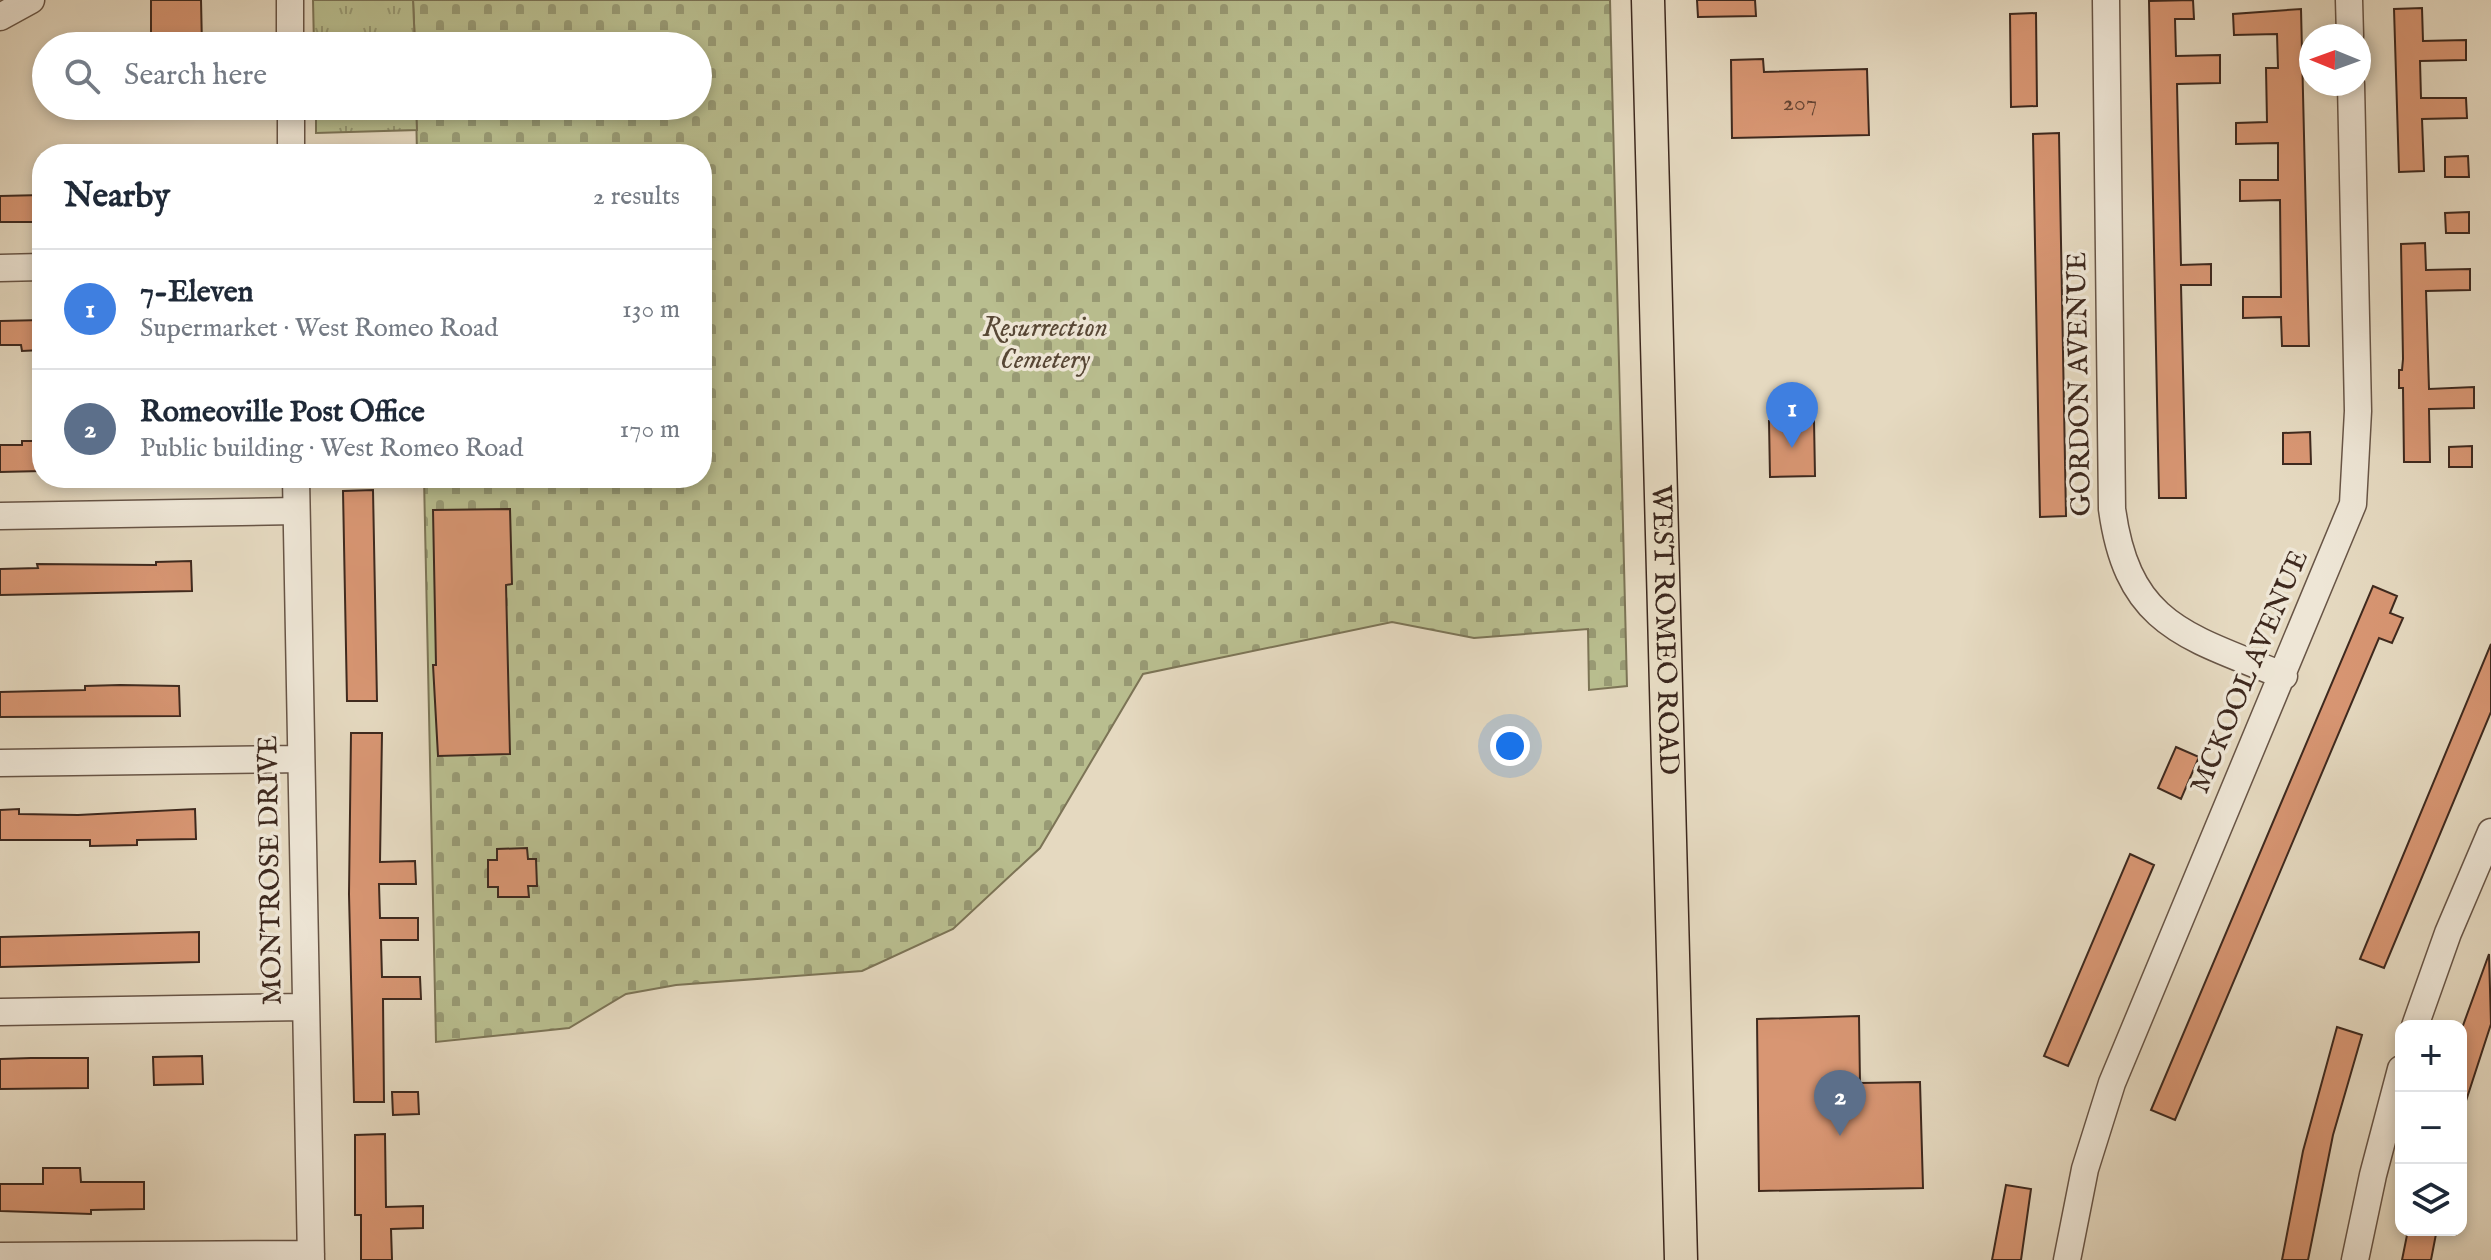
<!DOCTYPE html>
<html lang="en">
<head>
<meta charset="utf-8">
<style>
  :root { --surface:#fff; --page:#f6f6f7; --text:#1f2937; --muted:#747a83; --line:#e0e1e3; --accent:#8f2418 }
  body { margin:0; font-family:"IM FELL English",serif; background:var(--page); color:var(--text) }
  .controls { position:absolute; right:24px; bottom:24px; display:grid; overflow:hidden; border-radius:16px; box-shadow:0 4px 12px #0003 }
  .controls button { width:72px; height:72px; display:grid; place-items:center; padding:0; border:0; border-bottom:2px solid var(--line); background:var(--surface); color:var(--text); font:40px sans-serif }
  .compass { position:absolute; left:2299px; top:24px; width:72px; height:72px; border-radius:50%; background:var(--surface); box-shadow:0 4px 12px #0003; rotate:271deg }
  .you { position:absolute; left:1510px; top:746px; width:28px; height:28px; margin:-20px; border:6px solid #fff; border-radius:50%; background:#1a73e8; box-shadow:0 0 0 12px #1a73e833 }
  .badge { display:grid; place-items:center; width:52px; height:52px; border-radius:50%; background:var(--accent); color:#fff; font-size:26px; font-weight:700 }
  .pin { position:absolute; translate:-50% -66px; filter:drop-shadow(0 2px 4px #0008) }
  .pin::after { content:''; position:absolute; top:42px; width:28px; height:24px; background:inherit; clip-path:polygon(0 0,100% 0,50% 100%) }
  .list { margin:0; padding:0; list-style:none }
  h2 { display:flex; justify-content:space-between; align-items:center; height:104px; margin:0; padding:0 32px; font-size:34px }
  h2 small { font-size:26px; font-weight:400; color:var(--muted) }
  .list li { display:grid; grid-template-columns:52px 1fr auto; gap:24px; align-items:center; box-sizing:border-box; height:120px; padding:0 32px; border-top:2px solid var(--line) }
  .list b { display:block; font-size:30px; white-space:nowrap }
  .list p { margin:0; font-size:26px; white-space:nowrap; color:var(--muted) }
  .list em { font-size:26px; font-style:normal; color:var(--muted) }
  .icon { flex:none; width:44px; height:44px; fill:none; stroke:currentColor; stroke-width:2; stroke-linecap:round; stroke-linejoin:round }
  .map { position:relative; flex:none; width:2491px; height:1260px; overflow:hidden }
  .search { position:absolute; background:var(--surface); box-shadow:0 4px 12px #0003; left:32px; top:32px; width:680px; height:88px; display:flex; align-items:center; gap:20px; box-sizing:border-box; padding:0 28px; border-radius:44px; color:var(--muted); font-size:30px }
  .panel { position:absolute; background:var(--surface); box-shadow:0 4px 12px #0003; left:32px; top:144px; width:680px; height:344px; border-radius:32px }
  .map>svg:first-child { display:block }
  .cemetery { fill:url(#cemetery-stones); stroke:#7c7456; stroke-width:2 }
  .park { fill:url(#park-tufts); stroke:#7c7456; stroke-width:2 }
  .building { fill:#d89673; stroke:#3e291e; stroke-width:2 }
  .lines { fill:none; stroke-linecap:round; stroke-linejoin:round }
  .minor-casing { stroke:#685546; stroke-width:29 }
  .major-casing { stroke:#3e291e; stroke-width:35 }
  .minor { stroke:#eee6d6; stroke-width:26 }
  .major { stroke:#e5d9c0; stroke-width:32 }
  .labels { text-anchor:middle; dominant-baseline:central; stroke-width:7; stroke-linejoin:round; paint-order:stroke }
  .number-label { font-size:24px; fill:#644433 }
  .park-label { font-size:28px; font-style:italic; fill:#574735; stroke:#eee6d6 }
  .street-label { font-size:28px; fill:#3e291e; stroke:#eee6d6 }
</style>
</head>
<body>
<div class="map">
<svg width="2491" height="1260" viewBox="0 0 2491 1260">
  <defs>
    <pattern id="cemetery-stones" width="16" height="16" patternUnits="userSpaceOnUse" patternTransform="scale(2)"><rect width="16" height="16" fill="#b9be8f"/><path d="M2 7V4a2 2 0 0 1 4 0v3zM10 15v-3a2 2 0 0 1 4 0v3z" fill="#989a74"/></pattern>
    <pattern id="park-tufts" width="24" height="20" patternUnits="userSpaceOnUse" patternTransform="scale(2)"><rect width="24" height="20" fill="#b9be8f"/><path d="M3 7l-1-3M5 7V3M7 7l1-3M15 17l-1-3M17 17v-4M19 17l1-3" fill="none" stroke="#989a74"/></pattern>
  </defs>
  <rect width="100%" height="100%" fill="#e5d9c0"/>
  <filter id="stains"><feTurbulence type="fractalNoise" baseFrequency=".0025" numOctaves="4"/><feColorMatrix values="0 0 0 0 .2 0 0 0 0 .09 0 0 0 0 .02 0 0 0 .5 -.17"/></filter>
  <radialGradient id="worn" r=".72"><stop offset=".6" stop-color="#630" stop-opacity="0"/><stop offset="1" stop-color="#630" stop-opacity=".3"/></radialGradient>
  <!-- cemetery -->
  <path class="cemetery" d="M 413,0 L 1610,0 L 1627,686 L 1589,690 L 1588,629 L 1474,638 L 1392,622 L 1143,674 L 1040,848 L 953,929 L 862,971 L 676,985 L 626,994 L 569,1028 L 436,1042 L 424,478 L 702,478 L 702,154 L 417,154 L 416,106 L 698,106 L 698,46 L 415,46 Z"/>
  <!-- park -->
  <path class="park" d="M 313,0 L 413,0 L 415,46 L 314,46 Z
    M 316,106 L 416,106 L 417,130 L 316,133 Z"/>
  <!-- building -->
  <path class="building" d="M 151,0 L 201,0 L 202,46 L 151,46 Z
    M 1697,0 L 1755,0 L 1756,16 L 1698,17 Z
    M 2193,0 L 2194,19 L 2175,19 L 2176,56 L 2220,55 L 2220,83 L 2177,84 L 2181,265 L 2211,264 L 2211,285 L 2181,285 L 2186,498 L 2159,498 L 2149,1 Z
    M 2422,8 L 2423,41 L 2466,40 L 2466,60 L 2420,61 L 2421,98 L 2466,98 L 2467,118 L 2422,119 L 2424,171 L 2399,172 L 2394,9 Z
    M 2301,9 L 2309,346 L 2282,346 L 2281,317 L 2243,318 L 2243,297 L 2281,297 L 2280,200 L 2240,201 L 2240,180 L 2278,180 L 2278,143 L 2236,144 L 2236,123 L 2267,122 L 2266,68 L 2278,68 L 2277,34 L 2234,35 L 2233,14 Z
    M 2036,13 L 2037,106 L 2011,107 L 2010,14 Z
    M 1763,59 L 1764,72 L 1867,69 L 1869,135 L 1732,138 L 1731,60 Z
    M 2059,133 L 2066,516 L 2040,517 L 2033,134 Z
    M 2468,156 L 2469,177 L 2445,177 L 2445,157 Z
    M 42,195 L 42,222 L 0,222 L 0,196 Z
    M 2469,212 L 2469,233 L 2446,233 L 2445,213 Z
    M 2425,243 L 2426,270 L 2470,269 L 2470,290 L 2426,291 L 2429,389 L 2474,387 L 2474,408 L 2429,409 L 2430,462 L 2404,462 L 2403,388 L 2399,388 L 2399,370 L 2402,370 L 2403,359 L 2401,244 Z
    M 42,320 L 42,350 L 22,351 L 21,345 L 0,345 L 0,321 Z
    M 1814,420 L 1815,476 L 1770,477 L 1769,421 Z
    M 2310,432 L 2311,464 L 2283,464 L 2283,433 Z
    M 22,441 L 42,441 L 42,471 L 0,472 L 0,445 L 22,445 Z
    M 2472,446 L 2472,467 L 2449,467 L 2449,447 Z
    M 373,490 L 377,701 L 347,701 L 343,491 Z
    M 510,509 L 512,584 L 506,585 L 510,754 L 438,756 L 433,665 L 436,665 L 433,510 Z
    M 191,561 L 192,591 L 0,595 L 0,569 L 38,568 L 37,564 L 156,565 L 156,562 Z
    M 2373,586 L 2397,596 L 2390,613 L 2403,618 L 2392,643 L 2379,638 L 2175,1120 L 2151,1110 Z
    M 2491,644 L 2491,712 L 2384,968 L 2360,959 Z
    M 120,685 L 179,686 L 180,716 L 0,717 L 0,692 L 85,690 L 85,686 Z
    M 351,733 L 382,733 L 380,862 L 415,861 L 416,884 L 379,884 L 380,918 L 418,918 L 418,940 L 381,940 L 382,977 L 420,977 L 421,999 L 383,999 L 384,1102 L 354,1102 L 349,894 Z
    M 2176,747 L 2199,757 L 2181,799 L 2158,788 Z
    M 19,809 L 19,814 L 78,815 L 195,809 L 196,839 L 137,840 L 137,845 L 90,846 L 90,840 L 0,840 L 0,810 Z
    M 527,848 L 528,859 L 536,859 L 537,886 L 528,886 L 529,897 L 498,897 L 498,887 L 488,887 L 488,860 L 497,860 L 497,849 Z
    M 2130,854 L 2154,865 L 2068,1066 L 2044,1056 Z
    M 199,932 L 199,962 L 0,967 L 0,937 Z
    M 2489,954 L 2491,1024 L 2464,1107 L 2461,1107 L 2461,1031 Z
    M 1859,1016 L 1860,1083 L 1920,1082 L 1923,1188 L 1759,1191 L 1757,1019 Z
    M 2337,1027 L 2362,1035 L 2333,1135 L 2308,1260 L 2282,1260 L 2303,1151 Z
    M 202,1056 L 203,1084 L 154,1085 L 153,1057 Z
    M 31,1058 L 88,1058 L 88,1088 L 0,1089 L 0,1059 Z
    M 392,1092 L 418,1092 L 419,1114 L 393,1115 Z
    M 385,1134 L 386,1207 L 423,1206 L 423,1228 L 391,1229 L 392,1260 L 361,1260 L 361,1215 L 355,1215 L 355,1135 Z
    M 43,1168 L 80,1168 L 81,1182 L 144,1182 L 144,1209 L 91,1210 L 91,1214 L 0,1211 L 0,1184 L 43,1184 Z
    M 2006,1185 L 2031,1189 L 2021,1260 L 1992,1260 Z
    M 2408,1230 L 2436,1234 L 2431,1260 L 2402,1260 Z"/>
  <g class="lines">
    <defs>
      <path id="minor" d="M 290,0 L 290,46
        M 2106,0 L 2112,509 C 2128,626 2187,636 2284,676
        M 2349,0 L 2350,36
        M 0,17 L 31,0
        M 291,106 L 291,154
        M 0,268 L 42,267
        M 296,478 L 311,1260
        M 0,516 L 296,511
        M 0,763 L 301,759
        M 0,1012 L 305,1007
        M 2415,1026 L 2448,933 L 2491,832
        M 0,1256 L 311,1254
        M 2067,1260 L 2085,1169 L 2112,1083 L 2353,504 L 2358,411 L 2351,84
        M 2355,1260 L 2373,1175 L 2401,1069"/>
      <g id="major">
        <path id="s1" d="M 1648,0 L 1681,1260"/>
      </g>
    </defs>
    <!-- minor casing -->
    <use href="#minor" class="minor-casing"/>
    <!-- major casing -->
    <use href="#major" class="major-casing"/>
    <!-- minor -->
    <use href="#minor" class="minor"/>
    <!-- major -->
    <use href="#major" class="major"/>
  </g>
  <g class="labels">
    <!-- number labels -->
    <g class="number-label">
      <text x="1800" y="103">207</text>
    </g>
    <!-- park labels -->
    <g class="park-label">
      <text x="1045" y="328">Resurrection<tspan x="1045" dy="32">Cemetery</tspan></text>
    </g>
    <!-- street labels -->
    <g class="street-label">
      <text transform="translate(2080 384) rotate(-91)">GORDON AVENUE</text>
      <text stroke="none"><textPath href="#s1" startOffset="630">WEST ROMEO ROAD</textPath></text>
      <text transform="translate(2250 672) rotate(-67)">MCKOOL AVENUE</text>
      <text transform="translate(271 870) rotate(-91)">MONTROSE DRIVE</text>
    </g>
  </g>
  <rect width="100%" height="100%" filter="url(#stains)"/>
  <rect width="100%" height="100%" fill="url(#worn)"/>
</svg>
<div class="controls">
<button>+</button>
<button>−</button>
<button><svg class="icon" aria-label="layers" viewBox="0 0 24 24"><path d="M12 4l9 5-9 5-9-5zM3 14l9 5 9-5"/></svg></button>
</div>
<svg class="compass" viewBox="-18 -18 36 36"><path d="M0-13l5 13h-10z" fill="#e53935"/><path d="M0 13l5-13h-10z" fill="#747a83"/></svg>
<div class="you"></div>
<div class="pin badge" style="left:1792px;top:448px;background:#3f7fe0">1</div>
<div class="pin badge" style="left:1840px;top:1136px;background:#5c6f8a">2</div>
<div class="search"><svg class="icon" aria-label="search" viewBox="0 0 24 24"><circle cx="10" cy="10" r="6"/><path d="M15 15l6 6"/></svg>Search here</div>
<section class="panel">
<h2>Nearby<small>2 results</small></h2>
<ul class="list">
<li><span class="badge" style="background:#3f7fe0">1</span><div><b>7-Eleven</b><p>Supermarket · West Romeo Road</p></div><em>130 m</em></li>
<li><span class="badge" style="background:#5c6f8a">2</span><div><b>Romeoville Post Office</b><p>Public building · West Romeo Road</p></div><em>170 m</em></li>
</ul>
</section>
</div>
</body>
</html>
